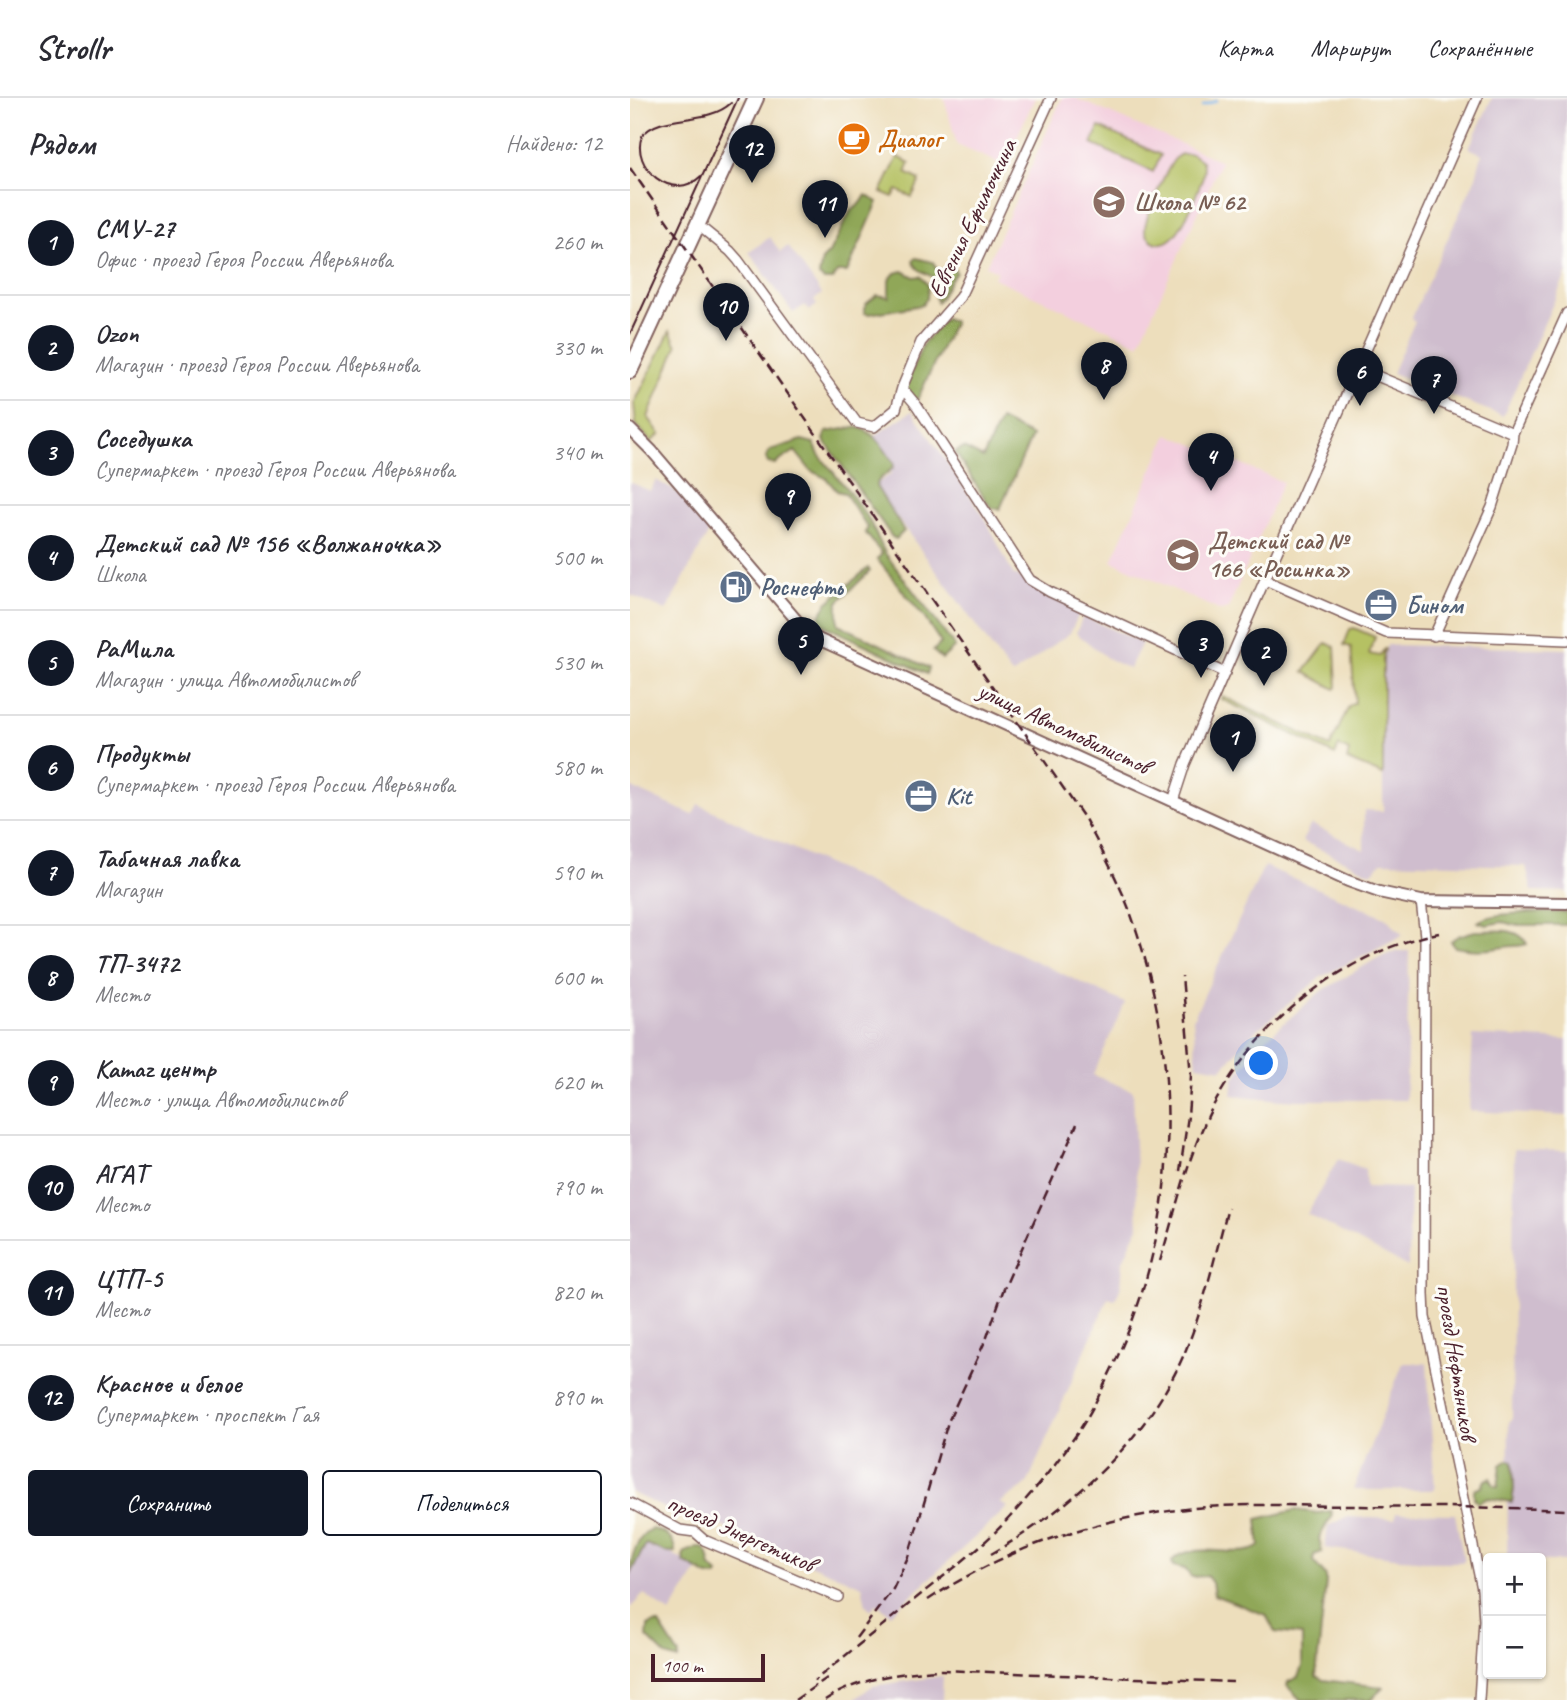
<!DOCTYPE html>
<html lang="ru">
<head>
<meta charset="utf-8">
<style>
  :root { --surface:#fff; --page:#f2f2f3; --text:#2b2b33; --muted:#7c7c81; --line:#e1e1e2; --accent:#111827 }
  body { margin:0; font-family:Caveat,sans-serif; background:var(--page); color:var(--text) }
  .controls { position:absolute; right:21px; bottom:21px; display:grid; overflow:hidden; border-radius:7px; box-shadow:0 2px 5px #0004 }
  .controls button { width:63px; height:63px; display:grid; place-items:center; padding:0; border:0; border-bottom:2px solid var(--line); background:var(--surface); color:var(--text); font:35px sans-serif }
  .scale { position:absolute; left:21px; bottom:18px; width:114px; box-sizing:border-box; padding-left:7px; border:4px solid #4a1f2b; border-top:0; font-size:19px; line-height:24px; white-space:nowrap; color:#4a1f2b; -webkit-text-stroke:5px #fdfcf7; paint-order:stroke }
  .you { position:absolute; left:632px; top:966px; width:24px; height:24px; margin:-18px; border:5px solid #fff; border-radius:50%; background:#1a73e8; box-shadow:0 0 0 10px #1a73e833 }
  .badge { display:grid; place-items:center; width:46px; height:46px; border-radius:50%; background:var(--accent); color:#fff; font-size:23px; font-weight:700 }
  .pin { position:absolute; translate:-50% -58px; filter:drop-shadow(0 2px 4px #0008) }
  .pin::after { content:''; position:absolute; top:37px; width:24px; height:21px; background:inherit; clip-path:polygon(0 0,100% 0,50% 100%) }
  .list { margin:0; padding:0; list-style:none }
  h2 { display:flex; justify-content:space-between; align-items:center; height:91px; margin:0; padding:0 28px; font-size:30px }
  h2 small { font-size:23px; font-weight:400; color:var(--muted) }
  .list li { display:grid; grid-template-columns:46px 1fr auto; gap:21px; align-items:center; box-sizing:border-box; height:105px; padding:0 28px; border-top:2px solid var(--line) }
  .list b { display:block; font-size:26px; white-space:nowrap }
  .list p { margin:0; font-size:23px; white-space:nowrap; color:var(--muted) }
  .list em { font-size:23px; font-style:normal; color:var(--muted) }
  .actions { display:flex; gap:14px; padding:21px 28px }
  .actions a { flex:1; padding:16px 0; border:2px solid var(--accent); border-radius:7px; text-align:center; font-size:24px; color:var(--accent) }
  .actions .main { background:var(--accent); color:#fff }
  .map { position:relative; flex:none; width:937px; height:1602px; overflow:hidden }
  header { display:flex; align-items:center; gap:42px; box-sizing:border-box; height:98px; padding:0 35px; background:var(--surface); border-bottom:2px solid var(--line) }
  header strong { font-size:33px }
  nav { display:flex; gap:38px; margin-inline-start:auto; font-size:24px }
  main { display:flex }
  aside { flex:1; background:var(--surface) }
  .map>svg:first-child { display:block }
  .built { fill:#f3cfde }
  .industrial { fill:#cfbdce }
  .green { fill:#b5c163; stroke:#807047; stroke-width:2 }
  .forest { fill:#90a759; stroke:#6d6342; stroke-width:2 }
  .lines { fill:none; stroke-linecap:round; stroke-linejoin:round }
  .stream { stroke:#7db7ee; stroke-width:2.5 }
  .minor-casing { stroke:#83625e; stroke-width:12 }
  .tertiary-casing { stroke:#83625e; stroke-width:14 }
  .primary-casing { stroke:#83625e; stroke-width:18 }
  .minor { stroke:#fff; stroke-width:9 }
  .tertiary { stroke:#fff; stroke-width:10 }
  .primary { stroke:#fff; stroke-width:14 }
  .tram { stroke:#4a1f2b; stroke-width:2 }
  .rail { stroke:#4a1f2b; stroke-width:2.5; stroke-dasharray:10 5; stroke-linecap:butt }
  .labels { text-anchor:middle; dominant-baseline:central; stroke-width:6; stroke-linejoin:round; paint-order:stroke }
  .food-label { font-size:24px; font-weight:bold; fill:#c56008; stroke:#fdfcf7; text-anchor:start }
  .education-label { font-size:24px; font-weight:bold; fill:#785e54; stroke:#fdfcf7; text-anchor:start }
  .street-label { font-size:24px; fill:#4a1f2b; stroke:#fdfcf7 }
  .service-label { font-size:24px; font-weight:bold; fill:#4e5e75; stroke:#fdfcf7; text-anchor:start }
</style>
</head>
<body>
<header>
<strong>Strollr</strong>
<nav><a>Карта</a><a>Маршрут</a><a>Сохранённые</a></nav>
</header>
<main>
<aside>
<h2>Рядом<small>Найдено: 12</small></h2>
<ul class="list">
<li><span class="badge">1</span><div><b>СМУ-27</b><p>Офис · проезд Героя России Аверьянова</p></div><em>260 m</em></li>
<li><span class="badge">2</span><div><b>Ozon</b><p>Магазин · проезд Героя России Аверьянова</p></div><em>330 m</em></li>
<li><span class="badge">3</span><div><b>Соседушка</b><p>Супермаркет · проезд Героя России Аверьянова</p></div><em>340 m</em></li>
<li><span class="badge">4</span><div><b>Детский сад № 156 «Волжаночка»</b><p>Школа</p></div><em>500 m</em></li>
<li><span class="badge">5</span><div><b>РаМила</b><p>Магазин · улица Автомобилистов</p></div><em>530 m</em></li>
<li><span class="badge">6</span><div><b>Продукты</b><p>Супермаркет · проезд Героя России Аверьянова</p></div><em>580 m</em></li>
<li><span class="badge">7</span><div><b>Табачная лавка</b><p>Магазин</p></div><em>590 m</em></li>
<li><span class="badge">8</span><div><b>ТП-3472</b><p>Место</p></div><em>600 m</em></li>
<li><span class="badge">9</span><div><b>Kamaz центр</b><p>Место · улица Автомобилистов</p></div><em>620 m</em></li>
<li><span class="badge">10</span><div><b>АГАТ</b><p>Место</p></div><em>790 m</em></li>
<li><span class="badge">11</span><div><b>ЦТП-5</b><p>Место</p></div><em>820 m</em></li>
<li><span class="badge">12</span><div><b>Красное и белое</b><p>Супермаркет · проспект Гая</p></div><em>890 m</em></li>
</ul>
<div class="actions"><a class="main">Сохранить</a><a>Поделиться</a></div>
</aside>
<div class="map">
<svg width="937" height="1602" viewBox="0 0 937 1602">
  <rect width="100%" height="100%" fill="#fdfcf7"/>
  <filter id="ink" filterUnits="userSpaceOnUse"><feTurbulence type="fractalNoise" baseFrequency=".0143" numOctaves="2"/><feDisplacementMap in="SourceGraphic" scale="14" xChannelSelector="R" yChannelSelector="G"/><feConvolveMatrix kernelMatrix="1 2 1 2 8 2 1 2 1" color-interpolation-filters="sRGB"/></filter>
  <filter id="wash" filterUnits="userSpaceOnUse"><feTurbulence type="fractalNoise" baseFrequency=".00686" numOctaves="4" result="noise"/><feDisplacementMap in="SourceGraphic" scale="28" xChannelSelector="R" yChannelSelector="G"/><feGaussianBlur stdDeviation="1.57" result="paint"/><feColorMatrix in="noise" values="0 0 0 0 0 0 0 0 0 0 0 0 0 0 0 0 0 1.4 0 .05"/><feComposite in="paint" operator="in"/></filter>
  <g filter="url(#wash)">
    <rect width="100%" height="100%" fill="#eddebc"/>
    <!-- built -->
    <path class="built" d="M 314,0 L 405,0 L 374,67 L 327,47 Z
      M 432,0 L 445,0 L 591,63 L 509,246 L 364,180 L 367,173 L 356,168 Z
      M 538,336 L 653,384 L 598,511 L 591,513 L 482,463 Z"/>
    <!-- industrial -->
    <path class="industrial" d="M 862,0 L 937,0 L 937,174 L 873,318 L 762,275 L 785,223 L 781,221 L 846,79 L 852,56 L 839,50 Z
      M 140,139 L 150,154 L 158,148 L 192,196 L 184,202 L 187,207 L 179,213 L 175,207 L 163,215 L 119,154 Z
      M 282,313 L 355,420 L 383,476 L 451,512 L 440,535 L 382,577 L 244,388 L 261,376 L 262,362 L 244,338 Z
      M 26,382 L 50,396 L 80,432 L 36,513 L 0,497 L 0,384 L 20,393 Z
      M 453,518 L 512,545 L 499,571 L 477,560 L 446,535 Z
      M 757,547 L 937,551 L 937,794 L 902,793 L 896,768 L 752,764 L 741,775 L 672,743 L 681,726 L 734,752 L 734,712 L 753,713 L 753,561 Z
      M 0,689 L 63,717 L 68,706 L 495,905 L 463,977 L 503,993 L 508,1129 L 493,1163 L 491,1189 L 485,1202 L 478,1200 L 397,1386 L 370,1405 L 378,1409 L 261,1516 L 247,1506 L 241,1512 L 236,1507 L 232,1488 L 65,1417 L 51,1418 L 0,1394 Z
      M 634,768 L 755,819 L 773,837 L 691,879 L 622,936 L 592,971 L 567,967 L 563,921 Z
      M 766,853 L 779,853 L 776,1002 L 651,1002 L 602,997 L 604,980 L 637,940 L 690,894 L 746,861 Z
      M 843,937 L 937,942 L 937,1018 L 839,1013 Z
      M 884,1051 L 937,1053 L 937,1463 L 911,1463 L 911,1460 L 877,1460 L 879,1324 L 882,1321 Z
      M 708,1061 L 735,1071 L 736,1089 L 780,1090 L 778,1169 L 677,1116 Z
      M 773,1265 L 797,1265 L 805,1392 L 723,1392 Z
      M 766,1415 L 825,1416 L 834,1464 L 801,1464 L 695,1450 L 698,1428 L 716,1419 L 765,1421 Z
      M 15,1443 L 69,1470 L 40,1515 L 14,1496 L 0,1510 L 0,1473 Z
      M 313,1578 L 312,1602 L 224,1602 L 242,1588 Z"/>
    <!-- green -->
    <path class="green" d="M 469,29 L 531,57 L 523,74 L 462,46 Z
      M 552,56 L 562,56 L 572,63 L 574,72 L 572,82 C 565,98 548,154 525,144 C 520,142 516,137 515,132 C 514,121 536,72 544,62 C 547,58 547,58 552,56 Z
      M 268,59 L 280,65 L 276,75 L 290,82 L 282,99 L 267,92 L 263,99 L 251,94 Z
      M 40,233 L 47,248 L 18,319 L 30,336 L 21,344 L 6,326 L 4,306 Z
      M 724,530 L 745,539 L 739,556 L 750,558 L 754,551 L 755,551 L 753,561 L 753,677 L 717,662 L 719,653 L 709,648 L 705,657 L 591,601 L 592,598 L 700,649 L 719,608 L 725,605 L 721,549 L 714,547 L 720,531 Z
      M 696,545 L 705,549 L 707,589 L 705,591 L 674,574 Z"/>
    <!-- forest -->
    <path class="forest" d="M 236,97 L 248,104 L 217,174 L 207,174 L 203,182 L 194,182 L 189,178 L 192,162 L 199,155 L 220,114 L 231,105 Z
      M 286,160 L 303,164 L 307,172 L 325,171 L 326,175 C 317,183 315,195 307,204 L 305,200 L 312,188 L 312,184 C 302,177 287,175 283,163 Z
      M 273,173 L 284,179 L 290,178 L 298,187 L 297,200 L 292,207 L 239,216 L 234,215 L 236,206 L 247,197 L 259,199 L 259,182 L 265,175 Z
      M 315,220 L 324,224 L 286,304 L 275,290 L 293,246 Z
      M 370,322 L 402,338 L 370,411 L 361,410 L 325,354 L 334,350 L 353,360 Z
      M 225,329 C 245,332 253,350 264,365 L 263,370 L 249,382 L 246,388 L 274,433 L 266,441 L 262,439 L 194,342 L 196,334 Z
      M 172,342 L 184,345 L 189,357 L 218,392 L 238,420 L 255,455 L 325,549 L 312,561 L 303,553 L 311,545 L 294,519 L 247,461 L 252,456 L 235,434 L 238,430 L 215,395 L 207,393 L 196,380 L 181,373 L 165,353 L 145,366 L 138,365 L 136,360 L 140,352 Z
      M 238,470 L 240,473 L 208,504 L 208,526 L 299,570 L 297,576 L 187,524 L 196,506 Z
      M 937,814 L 937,827 L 885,827 L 872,824 L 856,827 L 848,824 C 862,813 917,815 937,814 Z
      M 845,833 C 863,833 889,828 897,846 C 889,849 883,847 875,849 C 857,852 843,853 825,849 L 821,843 L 828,838 Z
      M 878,1362 L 883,1363 L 884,1391 L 882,1404 L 858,1400 L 848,1405 L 844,1400 L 844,1392 L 852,1389 L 855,1382 L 860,1380 L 864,1387 L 868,1389 L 871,1367 Z
      M 666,1412 L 688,1415 L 701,1413 L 702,1417 L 689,1440 L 692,1454 L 684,1457 L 683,1463 L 696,1478 L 696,1484 L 686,1578 L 693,1582 L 753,1589 L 741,1602 L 671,1602 L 657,1588 L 658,1584 L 668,1579 L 672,1568 L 672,1537 L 645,1534 L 636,1517 L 584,1497 L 582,1485 L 577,1478 L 561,1479 L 555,1471 L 543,1468 L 542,1463 C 561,1441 613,1463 630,1448 L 627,1421 Z
      M 21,1431 C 33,1433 45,1440 45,1454 L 38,1455 L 16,1446 L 0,1476 C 0,1463 7,1437 21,1431 Z
      M 67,1449 L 73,1449 L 78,1456 L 81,1469 L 88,1476 L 86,1479 L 78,1478 L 54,1464 L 53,1458 L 55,1454 Z
      M 24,1525 L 29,1526 L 49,1557 L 48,1562 L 36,1558 L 17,1539 L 18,1528 Z"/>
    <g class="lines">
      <!-- stream -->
      <path class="stream" d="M 572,8 L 586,3"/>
    </g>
  </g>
  <g filter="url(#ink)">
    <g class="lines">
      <defs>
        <path id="minor" d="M 68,127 L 100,153 L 108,162 L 227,325 L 244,329 L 266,311 L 272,290 L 287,308 L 400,482 L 420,494 L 595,575
          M 728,270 L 883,335
          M 272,290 L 291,244 L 330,199 L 421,0
          M 635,482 L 756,535 L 937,542
          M 804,538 L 862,409 L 882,346 L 883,335 L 937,215
          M 543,703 L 555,666 L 636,479 L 847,0
          M 791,803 L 795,838 L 794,1196 L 795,1219 L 852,1491 L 854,1522 L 849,1602
          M 0,1405 L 50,1432 L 65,1434 L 74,1442 L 208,1499"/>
        <path id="tertiary" d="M 0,331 L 22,353 L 174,531 L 188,541 L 718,783 L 749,794 L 791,803 L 937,805"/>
        <path id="primary" d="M 0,273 L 126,0"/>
      </defs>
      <!-- minor casing -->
      <use href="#minor" class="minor-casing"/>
      <!-- tertiary casing -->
      <use href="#tertiary" class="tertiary-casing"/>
      <!-- primary casing -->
      <use href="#primary" class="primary-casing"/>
      <!-- minor -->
      <use href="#minor" class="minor"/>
      <!-- tertiary -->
      <use href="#tertiary" class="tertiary"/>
      <!-- primary -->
      <use href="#primary" class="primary"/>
      <!-- tram -->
      <path class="tram" d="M 71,78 C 43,106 0,69 12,38 C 30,14 77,28 101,5
        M 0,236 L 108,0"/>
      <!-- rail -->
      <path class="rail" d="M 0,70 L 455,721 C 471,751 487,780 499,811 C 553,958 552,1121 485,1264 C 474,1287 463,1312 448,1334 C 428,1364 404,1393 379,1420 C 354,1447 324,1470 295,1493 C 258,1523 221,1553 184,1583
        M 550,1073 L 558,1018 L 561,978 L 552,878
        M 530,1163 C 547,1109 559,1050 587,1001 C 632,921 717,853 809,835
        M 361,1456 C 443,1409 521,1339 557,1249 C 575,1205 585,1156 598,1110
        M 298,1502 C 382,1446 476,1417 577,1409 C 627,1405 680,1408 730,1408 C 799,1409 868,1409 937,1412
        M 226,1540 L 263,1491 L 278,1459 L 318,1324 L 357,1239 L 373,1193 L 447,1026
        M 165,1602 L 197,1580
        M 195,1602 C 229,1580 271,1574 311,1572 L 603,1584"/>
    </g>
  </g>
  <!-- icons -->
  <defs>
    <symbol id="cafe-disc" viewBox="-11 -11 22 22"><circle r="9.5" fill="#e8710a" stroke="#fdfcf7"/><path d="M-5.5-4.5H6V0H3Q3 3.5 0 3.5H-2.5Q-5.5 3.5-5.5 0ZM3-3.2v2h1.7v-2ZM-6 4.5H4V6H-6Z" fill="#fff"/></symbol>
    <symbol id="school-disc" viewBox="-11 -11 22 22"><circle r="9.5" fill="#8d6e63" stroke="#fdfcf7"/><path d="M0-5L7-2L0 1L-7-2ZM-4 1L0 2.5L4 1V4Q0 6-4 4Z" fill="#fff"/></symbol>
    <symbol id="fuel-disc" viewBox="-11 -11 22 22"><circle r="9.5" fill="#5c6f8a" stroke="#fdfcf7"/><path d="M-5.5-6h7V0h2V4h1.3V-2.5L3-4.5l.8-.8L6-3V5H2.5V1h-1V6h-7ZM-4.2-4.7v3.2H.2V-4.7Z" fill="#fff"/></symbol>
    <symbol id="office-disc" viewBox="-11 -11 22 22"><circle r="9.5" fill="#5c6f8a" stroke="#fdfcf7"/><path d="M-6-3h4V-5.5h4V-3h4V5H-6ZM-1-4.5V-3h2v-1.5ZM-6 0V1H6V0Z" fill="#fff"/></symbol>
  </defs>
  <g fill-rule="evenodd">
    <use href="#cafe-disc" x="205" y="22" width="38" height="38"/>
    <use href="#school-disc" x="460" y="85" width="38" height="38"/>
    <use href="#school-disc" x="534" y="438" width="38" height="38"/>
    <use href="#fuel-disc" x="87" y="470" width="38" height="38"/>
    <use href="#office-disc" x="732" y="488" width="38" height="38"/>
    <use href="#office-disc" x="272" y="679" width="38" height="38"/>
  </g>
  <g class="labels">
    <!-- food labels -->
    <g class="food-label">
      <text x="248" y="41">Диалог</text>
    </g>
    <!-- education labels -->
    <g class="education-label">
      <text x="504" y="104">Школа № 62</text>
      <text x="578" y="443">Детский сад №<tspan x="578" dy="28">166 «Росинка»</tspan></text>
    </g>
    <!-- street labels -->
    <g class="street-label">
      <text transform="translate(342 120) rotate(-64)">Евгения Ефимочкина</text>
      <text transform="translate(434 630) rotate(25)">улица Автомобилистов</text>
      <text transform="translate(827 1264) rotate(81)">проезд Нефтяников</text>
      <text transform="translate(111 1435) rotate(24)">проезд Энергетиков</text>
    </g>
    <!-- service labels -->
    <g class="service-label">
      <text x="130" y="489">Роснефть</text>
      <text x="776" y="507">Бином</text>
      <text x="316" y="698">Kit</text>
    </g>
  </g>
</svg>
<div class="controls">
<button>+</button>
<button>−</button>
</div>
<div class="scale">100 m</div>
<div class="you"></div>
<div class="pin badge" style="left:603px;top:674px">1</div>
<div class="pin badge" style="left:634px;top:588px">2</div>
<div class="pin badge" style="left:571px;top:580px">3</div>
<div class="pin badge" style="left:581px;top:393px">4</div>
<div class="pin badge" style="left:171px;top:577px">5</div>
<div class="pin badge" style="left:730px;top:308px">6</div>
<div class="pin badge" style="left:804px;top:316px">7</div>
<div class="pin badge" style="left:474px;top:302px">8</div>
<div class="pin badge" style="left:158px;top:433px">9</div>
<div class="pin badge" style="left:96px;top:243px">10</div>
<div class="pin badge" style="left:195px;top:140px">11</div>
<div class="pin badge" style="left:122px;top:85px">12</div>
</div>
</main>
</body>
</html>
